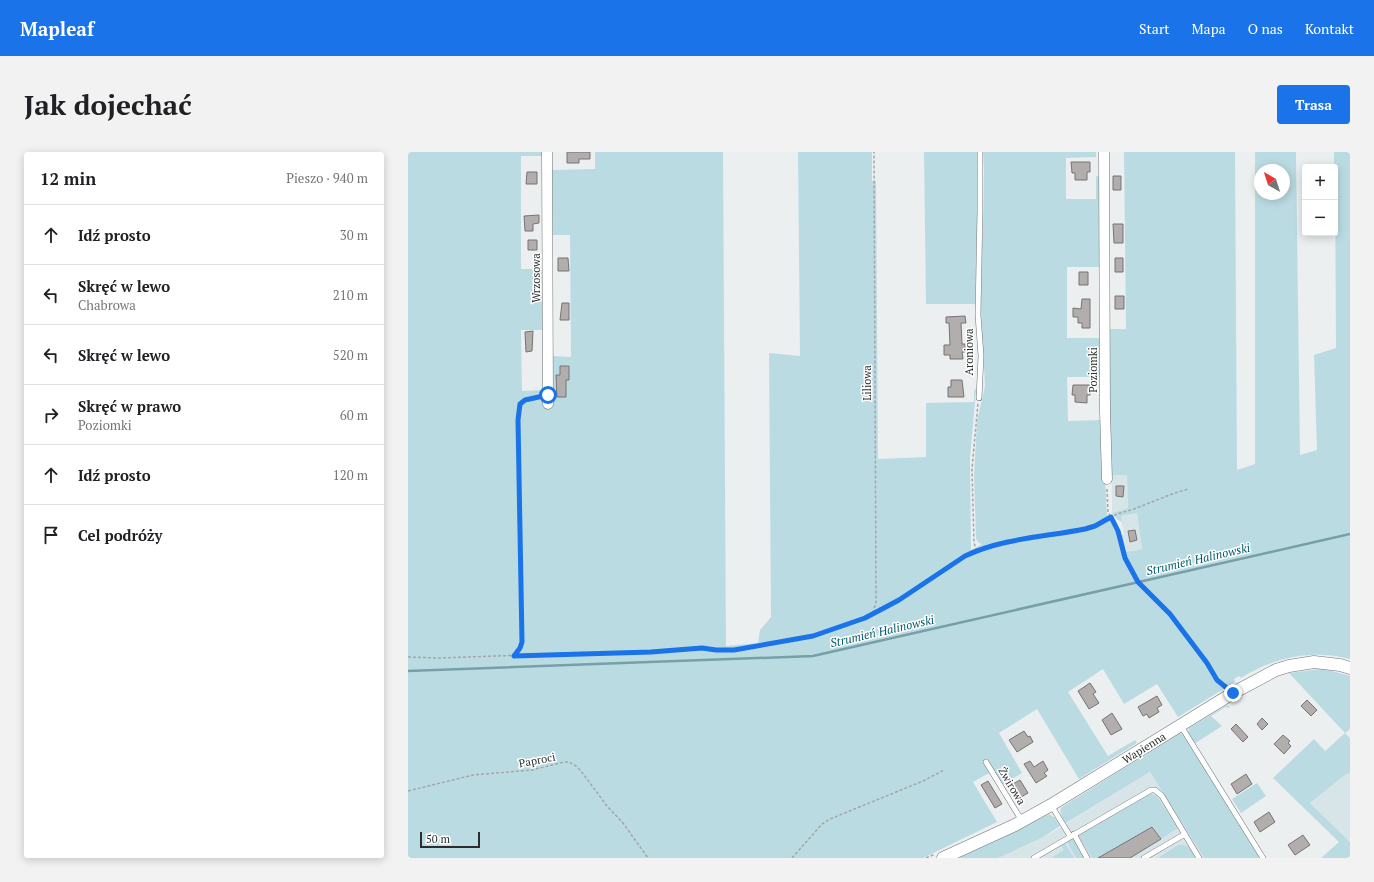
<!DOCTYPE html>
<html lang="pl">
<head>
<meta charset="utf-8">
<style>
  :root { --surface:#fff; --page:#f2f2f2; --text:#202124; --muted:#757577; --line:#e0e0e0; --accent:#1a73e8 }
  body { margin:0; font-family:"PT Serif",serif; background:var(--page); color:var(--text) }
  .controls { position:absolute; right:12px; top:12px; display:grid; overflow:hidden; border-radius:4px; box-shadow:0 2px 10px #0003 }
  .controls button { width:36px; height:36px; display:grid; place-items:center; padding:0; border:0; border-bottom:1px solid var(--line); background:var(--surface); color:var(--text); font:20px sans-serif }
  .compass { position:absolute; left:846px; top:12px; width:36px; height:36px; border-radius:50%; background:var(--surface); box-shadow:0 2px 10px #0003; rotate:321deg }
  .scale { position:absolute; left:12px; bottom:10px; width:60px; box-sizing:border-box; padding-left:4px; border:2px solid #2c2e2e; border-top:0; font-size:11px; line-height:14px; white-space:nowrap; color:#2c2e2e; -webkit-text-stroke:3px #fff; paint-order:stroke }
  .stop { position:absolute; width:12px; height:12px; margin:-9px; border:3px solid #1a73e8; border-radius:50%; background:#fff }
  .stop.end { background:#1a73e8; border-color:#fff; box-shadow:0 1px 4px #0008 }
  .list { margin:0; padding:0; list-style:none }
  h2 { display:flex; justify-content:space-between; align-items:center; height:52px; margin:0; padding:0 16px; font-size:17px }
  h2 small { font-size:13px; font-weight:400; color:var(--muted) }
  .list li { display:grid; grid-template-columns:26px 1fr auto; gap:12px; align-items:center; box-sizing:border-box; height:60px; padding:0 16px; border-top:1px solid var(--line) }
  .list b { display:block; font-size:15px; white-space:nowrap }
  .list p { margin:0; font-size:13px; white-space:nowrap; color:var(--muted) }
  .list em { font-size:13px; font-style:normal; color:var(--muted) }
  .icon { flex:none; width:22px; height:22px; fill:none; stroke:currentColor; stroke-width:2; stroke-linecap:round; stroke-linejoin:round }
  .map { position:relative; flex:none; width:942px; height:706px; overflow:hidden; border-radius:4px }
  header { display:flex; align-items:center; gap:24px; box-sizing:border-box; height:56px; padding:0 20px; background:var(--accent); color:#fff }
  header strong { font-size:19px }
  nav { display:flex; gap:22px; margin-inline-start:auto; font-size:14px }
  .intro { display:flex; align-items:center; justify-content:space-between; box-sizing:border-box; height:96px; padding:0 24px }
  h1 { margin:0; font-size:28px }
  .button { padding:10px 18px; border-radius:4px; background:var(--accent); color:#fff; font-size:14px; font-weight:700 }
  main { display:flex; gap:24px; padding:0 24px }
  aside { flex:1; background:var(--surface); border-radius:4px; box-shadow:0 2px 10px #0003 }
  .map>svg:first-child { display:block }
  .built { fill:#d8e5e8 }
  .green { fill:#bbdbe3; fill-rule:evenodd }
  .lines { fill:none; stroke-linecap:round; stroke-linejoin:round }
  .stream { stroke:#779fa8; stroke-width:2.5 }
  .building { fill:#b3aeae; stroke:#777372 }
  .service-casing { stroke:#6f7374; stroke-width:6 }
  .minor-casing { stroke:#6f7374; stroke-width:11 }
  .tertiary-casing { stroke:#6f7374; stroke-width:13 }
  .path { stroke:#a3a6a7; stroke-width:1.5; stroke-dasharray:3 2; stroke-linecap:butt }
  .service { stroke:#fff; stroke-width:5 }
  .minor { stroke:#fff; stroke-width:10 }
  .tertiary { stroke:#fff; stroke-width:12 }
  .route { stroke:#1a73e8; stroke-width:5 }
  .labels { text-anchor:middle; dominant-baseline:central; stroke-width:3; stroke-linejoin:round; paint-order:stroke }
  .street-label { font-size:11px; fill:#2c2e2e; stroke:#fff }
  .water-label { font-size:12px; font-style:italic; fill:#055d6c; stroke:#fff }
</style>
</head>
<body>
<header>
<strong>Mapleaf</strong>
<nav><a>Start</a><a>Mapa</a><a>O nas</a><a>Kontakt</a></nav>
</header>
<div class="intro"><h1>Jak dojechać</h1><a class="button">Trasa</a></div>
<main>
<aside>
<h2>12 min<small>Pieszo · 940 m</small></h2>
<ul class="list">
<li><svg class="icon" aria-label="ahead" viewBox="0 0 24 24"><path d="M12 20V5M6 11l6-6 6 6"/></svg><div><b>Idź prosto</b></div><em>30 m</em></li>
<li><svg class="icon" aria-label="left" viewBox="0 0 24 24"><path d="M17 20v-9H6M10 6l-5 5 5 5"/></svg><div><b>Skręć w lewo</b><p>Chabrowa</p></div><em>210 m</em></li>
<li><svg class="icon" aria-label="left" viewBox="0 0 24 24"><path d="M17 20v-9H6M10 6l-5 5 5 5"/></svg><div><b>Skręć w lewo</b></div><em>520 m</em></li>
<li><svg class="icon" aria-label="right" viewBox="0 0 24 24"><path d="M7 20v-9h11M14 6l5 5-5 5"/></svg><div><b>Skręć w prawo</b><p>Poziomki</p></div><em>60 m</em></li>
<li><svg class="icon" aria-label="ahead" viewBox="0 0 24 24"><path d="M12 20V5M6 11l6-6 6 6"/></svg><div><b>Idź prosto</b></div><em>120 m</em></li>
<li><svg class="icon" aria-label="arrive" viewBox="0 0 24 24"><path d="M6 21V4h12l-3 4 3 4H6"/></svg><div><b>Cel podróży</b></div></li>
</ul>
</aside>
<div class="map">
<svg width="942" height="706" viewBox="0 0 942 706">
  <rect width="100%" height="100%" fill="#ebeff0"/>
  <!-- built -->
  <path class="built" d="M 704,323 L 719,323 L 720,356 L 704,361 Z
    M 729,361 L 734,397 L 718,400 L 713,364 Z
    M 742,620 L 796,706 L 590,706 L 635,686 Z
    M 942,621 L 942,690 L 902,651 L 938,622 Z"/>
  <!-- green -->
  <path class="green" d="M 0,0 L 138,0 L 138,4 L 113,4 L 113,117 L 138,117 L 137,178 L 113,178 L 114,239 L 136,238 L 143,204 L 163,205 L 162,83 L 142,83 L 143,16 L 145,18 L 187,17 L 187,0 L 315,0 L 318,494 L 350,491 L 352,478 L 363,465 L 361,201 L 392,204 L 390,0 L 464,0 L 464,29 L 468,29 L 470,307 L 518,305 L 518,251 L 566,250 L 566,237 L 568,238 L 562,306 L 563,398 L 574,392 L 571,391 L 568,387 L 566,323 L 569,269 L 577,234 L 573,159 L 574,95 L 575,79 L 576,18 L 575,0 L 688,0 L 688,5 L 658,6 L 658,47 L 688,47 L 688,24 L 693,25 L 692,115 L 659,115 L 659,186 L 692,186 L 694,225 L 659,225 L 660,269 L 694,268 L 699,363 L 705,373 L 710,384 L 715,383 L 718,400 L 734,397 L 729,361 L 713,364 L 714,370 L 710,368 L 704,361 L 720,356 L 719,323 L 704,323 L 704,333 L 702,320 L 699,177 L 718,177 L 716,0 L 827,0 L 829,318 L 847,312 L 847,0 L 888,0 L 892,303 L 909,298 L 906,203 L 928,196 L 927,15 L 926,15 L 926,0 L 942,0 L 942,507 C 904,497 866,505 833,526 L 831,524 L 826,527 L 827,530 L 770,565 L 749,532 L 716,552 L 695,517 L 660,540 L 700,604 L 727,588 L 729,591 L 671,627 L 629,557 L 591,581 L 614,621 L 591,635 L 583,620 L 565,630 L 589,670 L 515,706 L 0,706 ZM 852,18 L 876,18 L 876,42 L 852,42 Z
    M 516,0 L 571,0 L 567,152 L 518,152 Z
    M 912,517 L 924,519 L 942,524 L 942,577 L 937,581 L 942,586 L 942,621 L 938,622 L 902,651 L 942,690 L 942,706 L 913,706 L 931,690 L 865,626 L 906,587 L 917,599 L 937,581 L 881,521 Z
    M 819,553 L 822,555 L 821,556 L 818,555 L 803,564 L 814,574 L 786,592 L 780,581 L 781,576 Z
    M 772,581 L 776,583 L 853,706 L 796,706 L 742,620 L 658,671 C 655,666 650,660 654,655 Z
    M 849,631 L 858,644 L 833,661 L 824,647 Z
    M 741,641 L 749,644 L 770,676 L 753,687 L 745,674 L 691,706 L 684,706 L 670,683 Z
    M 641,662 L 647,666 L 652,674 L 634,686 L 590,706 L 549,706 L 609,679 Z
    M 665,686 L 677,706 L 668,706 L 659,690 Z
    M 657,691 L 666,706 L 643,706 L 656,698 L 653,694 Z
    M 770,693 C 780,691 784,698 788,706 L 750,706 Z"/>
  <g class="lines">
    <!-- stream -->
    <path class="stream" d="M 0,519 L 405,504 L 942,382"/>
  </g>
  <!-- building -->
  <path class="building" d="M 159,0 L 182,0 L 182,7 L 171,7 L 171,11 L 159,11 Z
    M 663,10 L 682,10 L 682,20 L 679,20 L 679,28 L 667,28 L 667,21 L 664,21 Z
    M 119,20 L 129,20 L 129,32 L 118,32 Z
    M 705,24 L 713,24 L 713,38 L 705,38 Z
    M 131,63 L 131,71 L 125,72 L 125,79 L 117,79 L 116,64 Z
    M 705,72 L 715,72 L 715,91 L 706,91 Z
    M 120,88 L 129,88 L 129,98 L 120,98 Z
    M 150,106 L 160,106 L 161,119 L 150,119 Z
    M 707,106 L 715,106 L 715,120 L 707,120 Z
    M 671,120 L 680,120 L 680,133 L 671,133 Z
    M 707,144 L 716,144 L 716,157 L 707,157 Z
    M 674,147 L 682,147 L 682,176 L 674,176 L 674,171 L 670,171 L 670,165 L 665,165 L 665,156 L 673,157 Z
    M 154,151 L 161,151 L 161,168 L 152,168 Z
    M 557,164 L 558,171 L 553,171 L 554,192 L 557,192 L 557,200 L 554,200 L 555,207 L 542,207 L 542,203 L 536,203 L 536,193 L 542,193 L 541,171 L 538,171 L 538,165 Z
    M 125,179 L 124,199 L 118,200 L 117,180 Z
    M 152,214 L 161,214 L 161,228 L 158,228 L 158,245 L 149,245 L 148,223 L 152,223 Z
    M 543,228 L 554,228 L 556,245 L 540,245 L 540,235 L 543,235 Z
    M 665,233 L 682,233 L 682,243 L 679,243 L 679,251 L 667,250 L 667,243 L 664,243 Z
    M 708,334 L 716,334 L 715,345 L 708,344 Z
    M 727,378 L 729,388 L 722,390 L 720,379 Z
    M 682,531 L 688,540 L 685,542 L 691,551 L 681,557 L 670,539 Z
    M 749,544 L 754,553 L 749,556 L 751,560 L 741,566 L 739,562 L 735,564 L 730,555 Z
    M 899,548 L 909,558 L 903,564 L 893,554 Z
    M 704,561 L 714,577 L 703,583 L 694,568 Z
    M 854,566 L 860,572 L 854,578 L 849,572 Z
    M 828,572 L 840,585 L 835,590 L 823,577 Z
    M 616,579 L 620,585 L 622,584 L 625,590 L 609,600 L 601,588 Z
    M 875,583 L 882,589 L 880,591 L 883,594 L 876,602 L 866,592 Z
    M 622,609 L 626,615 L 635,609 L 640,618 L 636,621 L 639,624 L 628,631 L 616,612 Z
    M 838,622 L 844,632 L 829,642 L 823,632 Z
    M 612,628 L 620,641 L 613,645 L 605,632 Z
    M 580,629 L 594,652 L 587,656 L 573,633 Z
    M 861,660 L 867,670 L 852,680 L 846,670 Z
    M 744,675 L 753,687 L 722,706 L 690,706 Z
    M 895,683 L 902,693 L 887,703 L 880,693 Z"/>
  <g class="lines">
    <defs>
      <path id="service" d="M 571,246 L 573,204 L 570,163 L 572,57 L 572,0
        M 773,574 L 855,706
        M 578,610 L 614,669
        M 643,653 L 662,684
        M 666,682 L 679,706
        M 626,706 L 743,638 L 747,638 L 754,644 L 791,706
        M 736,706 L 777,682"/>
      <path id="minor" d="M 139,0 L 140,252
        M 696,0 L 697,259 L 699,327"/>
      <path id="tertiary" d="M 535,706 L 607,673 L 643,653 L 825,541 L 868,518 L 881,514 L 906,510 L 932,513 L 942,516"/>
    </defs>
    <!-- service casing -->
    <use href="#service" class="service-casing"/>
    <!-- minor casing -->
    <use href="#minor" class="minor-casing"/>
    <!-- tertiary casing -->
    <use href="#tertiary" class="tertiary-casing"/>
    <!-- path -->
    <path class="path" d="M 699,337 L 700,360 L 710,379 L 717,406 L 728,427 L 762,462 L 799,511 L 809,528 L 816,534
      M 569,399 L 566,391 L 564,317 L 570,251
      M 465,461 L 468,450 L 466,0
      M 106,503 L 112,496 L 114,490 L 110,268 L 112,252 L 117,248 L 131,245
      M 0,505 L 31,506 L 201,500 L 243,500 L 295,496 L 309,498 L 325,498 L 405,484 L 457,466 L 491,448 L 557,404 L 579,395 L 593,391 L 687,374 L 709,362 L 726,357 L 764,342 L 780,337
      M 0,639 L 65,623 L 124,618 L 156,610 L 161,610 L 168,614 L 173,619 L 199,654 L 215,671 L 240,706
      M 384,706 L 414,672 L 422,667 L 515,629 L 536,618
      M 518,706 L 527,702"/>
    <!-- service -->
    <use href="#service" class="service"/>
    <!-- minor -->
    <use href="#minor" class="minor"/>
    <!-- tertiary -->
    <use href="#tertiary" class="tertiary"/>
  </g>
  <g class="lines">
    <!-- route -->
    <path class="route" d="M 140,243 L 117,248 L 112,252 L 110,268 L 114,490 L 112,496 L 106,504 L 243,500 L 294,496 L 308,498 L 326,498 L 405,484 L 457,466 L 491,448 L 557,404 C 595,386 637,385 677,377 L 687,374 L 703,365 L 710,379 L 717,406 L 730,430 L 762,462 L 799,511 L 809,528 L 825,541"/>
  </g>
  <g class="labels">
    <!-- street labels -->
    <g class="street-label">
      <text transform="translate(128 126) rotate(-90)">Wrzosowa</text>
      <text transform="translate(561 200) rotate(-90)">Aroniowa</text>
      <text transform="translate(685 218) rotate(-90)">Poziomki</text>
      <text transform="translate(459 231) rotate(-90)">Liliowa</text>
      <text transform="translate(736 596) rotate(-32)">Wapienna</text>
      <text transform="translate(129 608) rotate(-11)">Paproci</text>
      <text transform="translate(604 634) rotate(59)">Żwirowa</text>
    </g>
    <!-- water labels -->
    <g class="water-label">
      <text transform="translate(790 407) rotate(-13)">Strumień Halinowski</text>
      <text transform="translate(474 479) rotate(-13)">Strumień Halinowski</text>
    </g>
  </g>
</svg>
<div class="controls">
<button>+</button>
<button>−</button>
</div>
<svg class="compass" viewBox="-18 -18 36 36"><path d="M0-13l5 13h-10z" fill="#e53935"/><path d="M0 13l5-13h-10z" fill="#757577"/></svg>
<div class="scale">50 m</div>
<div class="stop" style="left:140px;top:243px"></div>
<div class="stop end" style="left:825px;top:541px"></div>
</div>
</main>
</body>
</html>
